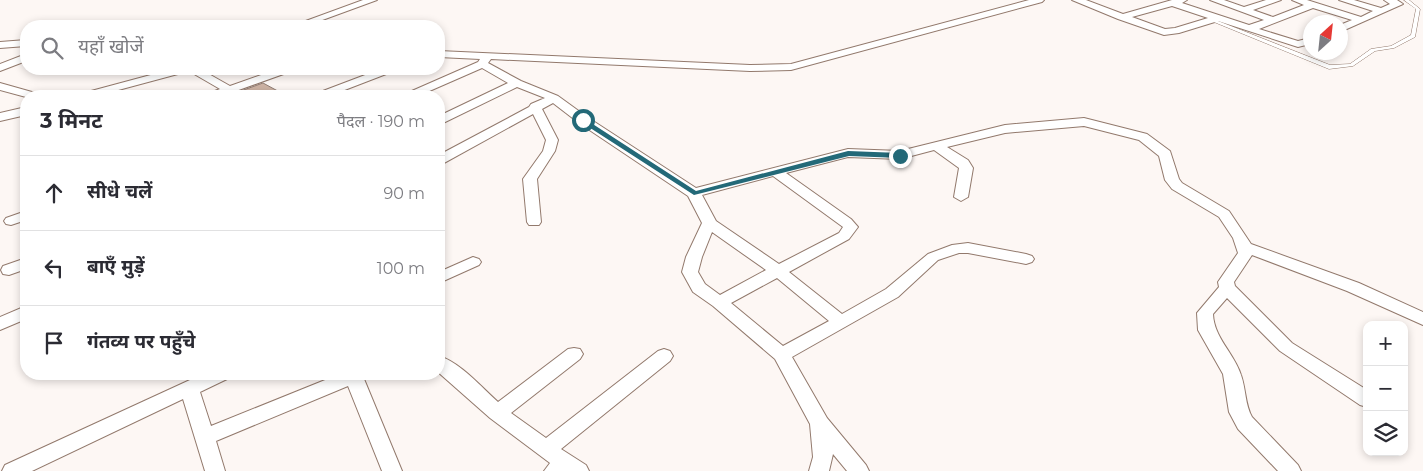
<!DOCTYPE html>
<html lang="hi">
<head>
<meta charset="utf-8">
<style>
  :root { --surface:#fff; --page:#f2f2f3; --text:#2b2b33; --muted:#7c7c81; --line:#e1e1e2 }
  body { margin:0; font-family:Montserrat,"Noto Sans Devanagari",sans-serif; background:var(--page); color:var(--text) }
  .controls { position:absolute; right:15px; bottom:15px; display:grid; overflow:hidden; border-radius:10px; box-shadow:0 2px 8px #0003 }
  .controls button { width:45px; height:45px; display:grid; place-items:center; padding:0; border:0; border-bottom:1px solid var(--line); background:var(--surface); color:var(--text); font:25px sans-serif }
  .compass { position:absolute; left:1303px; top:15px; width:45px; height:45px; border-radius:50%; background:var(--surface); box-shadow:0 2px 8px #0003; rotate:27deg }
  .stop { position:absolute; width:15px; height:15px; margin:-11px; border:4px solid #236978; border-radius:50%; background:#fff }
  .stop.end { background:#236978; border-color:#fff; box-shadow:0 1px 5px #0008 }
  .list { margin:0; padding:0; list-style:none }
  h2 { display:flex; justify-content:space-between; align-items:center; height:65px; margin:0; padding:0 20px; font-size:21px }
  h2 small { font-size:16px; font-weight:400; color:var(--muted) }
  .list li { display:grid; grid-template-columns:32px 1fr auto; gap:15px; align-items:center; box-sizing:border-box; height:75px; padding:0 20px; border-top:1px solid var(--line) }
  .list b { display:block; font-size:19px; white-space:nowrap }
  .list em { font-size:16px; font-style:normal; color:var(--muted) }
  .icon { flex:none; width:28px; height:28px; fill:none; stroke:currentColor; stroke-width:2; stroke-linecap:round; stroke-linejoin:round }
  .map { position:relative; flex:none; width:1423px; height:471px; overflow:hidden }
  .search { position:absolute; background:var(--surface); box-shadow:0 2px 8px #0003; left:20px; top:20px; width:425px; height:55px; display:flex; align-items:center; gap:12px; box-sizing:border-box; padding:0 18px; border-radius:20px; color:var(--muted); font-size:19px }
  .panel { position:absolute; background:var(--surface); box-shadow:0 2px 8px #0003; left:20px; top:90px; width:425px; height:290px; border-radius:20px }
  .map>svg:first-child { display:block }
  .building { fill:#ceb3a4; stroke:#907d73 }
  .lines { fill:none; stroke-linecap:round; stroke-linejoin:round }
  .service-casing { stroke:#92796c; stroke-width:1 }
  .minor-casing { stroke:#92796c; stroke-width:2 }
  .service { fill:#fff; fill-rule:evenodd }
  .minor { fill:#fff; fill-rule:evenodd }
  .route { fill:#236978 }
</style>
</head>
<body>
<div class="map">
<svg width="1423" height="471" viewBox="0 0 1423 471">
  <rect width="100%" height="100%" fill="#fdf7f4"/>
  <!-- building -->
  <path class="building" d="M 263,83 L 287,96 L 227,96 Z
    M 160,93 L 164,96 L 151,96 Z
    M 216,93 L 222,96 L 208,96 Z"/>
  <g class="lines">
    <defs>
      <path id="service" d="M 1404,0 L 1409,0 L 1420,9 L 1415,37 L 1394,48 L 1375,51 L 1353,66 L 1329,69 L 1209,20 L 1213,19 L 1330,65 L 1350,64 L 1371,49 L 1391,46 L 1411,35 L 1416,9 Z"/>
      <path id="minor" d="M 363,0 L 377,0 L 306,26 L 292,26 Z
        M 1029,0 L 1044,0 L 1042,2 L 791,70 L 750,71 L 491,59 L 488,63 L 521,81 L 558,96 L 587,117 L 696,188 L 848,149 L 900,151 L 1005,125 L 1084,118 L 1147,134 L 1170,151 L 1179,179 L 1182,183 L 1229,211 L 1251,244 L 1359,283 L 1423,312 L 1423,325 L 1347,291 L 1252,255 L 1234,282 L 1235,286 L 1292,343 L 1367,390 L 1367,407 L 1360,405 L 1280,351 L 1227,298 L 1213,314 C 1214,338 1234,353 1241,375 C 1246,389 1245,405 1252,417 L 1298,465 L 1301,471 L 1278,471 L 1238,429 L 1229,412 L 1223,374 L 1198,330 L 1197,313 L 1219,287 L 1218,282 L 1238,253 L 1233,238 L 1219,217 L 1172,189 L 1165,180 L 1159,156 L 1139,140 L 1084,126 L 1005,133 L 947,147 L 968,160 L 973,168 L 968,197 L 961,201 L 954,197 L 959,168 L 934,150 L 900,159 L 848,157 L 786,173 L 851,219 L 858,227 L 849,239 L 789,272 L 842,314 L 886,289 L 928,254 L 952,245 L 968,243 L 1026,254 L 1032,256 L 1034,259 L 1032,262 L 1026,264 L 968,253 L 959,253 L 938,260 L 898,297 L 792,357 L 827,418 L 866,465 L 869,471 L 847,471 L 833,454 L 829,471 L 809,471 L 813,457 L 810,424 L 775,359 L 713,306 L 693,292 L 682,272 L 686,257 L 702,223 L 688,196 L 579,123 L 553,103 L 542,109 L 558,140 L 555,151 L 537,179 L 541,222 L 539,225 L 529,225 L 527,222 L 523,179 L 543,151 L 546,140 L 533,114 L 444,163 L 439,164 L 439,155 L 529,107 L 531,104 L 545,98 L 517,87 L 439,125 L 439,116 L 508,83 L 482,68 L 418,96 L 403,96 L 405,94 L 478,62 L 480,59 L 439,57 L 439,51 L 750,65 L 791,64 ZM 773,176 L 843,227 L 839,233 L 779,264 L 716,221 L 702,195 ZM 712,232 L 766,270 L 720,295 L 705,284 L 698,272 L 702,257 ZM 777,278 L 829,321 L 783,346 L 731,303 Z
        M 1072,0 L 1086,0 L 1123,14 L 1172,0 L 1187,0 L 1182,3 L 1249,25 L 1264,20 L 1210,0 L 1224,0 L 1244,7 L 1266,0 L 1281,0 L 1253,10 L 1273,17 L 1304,5 L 1292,0 L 1307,0 L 1361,17 L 1373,11 L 1339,0 L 1354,0 L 1381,8 L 1390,4 L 1384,0 L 1397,0 L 1403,4 L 1340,32 L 1340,25 L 1352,20 L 1313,8 L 1259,29 L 1298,41 L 1310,38 L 1310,44 L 1298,47 L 1218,21 L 1179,33 L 1164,35 L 1118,19 ZM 1172,6 L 1208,18 L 1175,28 L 1165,29 L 1132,17 Z
        M 26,40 L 26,46 L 0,48 L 0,42 Z
        M 26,54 L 26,61 L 0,71 L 0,64 Z
        M 173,69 L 200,69 L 230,86 L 278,69 L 293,69 L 292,71 L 222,96 L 205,96 L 207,94 L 220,89 L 189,71 L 96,96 L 78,96 L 80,94 Z
        M 381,69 L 395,69 L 394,71 L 329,96 L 313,96 L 315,94 Z
        M 0,83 L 39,94 L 41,96 L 26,97 L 0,90 Z
        M 26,107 L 26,115 L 0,121 L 0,113 Z
        M 26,211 L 26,220 L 11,225 L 6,224 L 4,221 L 6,218 Z
        M 473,257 L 479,259 L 481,262 L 479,265 L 439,283 L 439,272 Z
        M 26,258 L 26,269 L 9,275 L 3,274 L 1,270 L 3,266 Z
        M 26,306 L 26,319 L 0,330 L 0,317 Z
        M 574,348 L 580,349 L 583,354 L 580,359 L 511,413 L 546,438 L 658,351 L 664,349 L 670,351 L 673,356 L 670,361 L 561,449 L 586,465 L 589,471 L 544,471 L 550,463 L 490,418 L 439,373 L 439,356 C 461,363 481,387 498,402 L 568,349 Z
        M 203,374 L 229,374 L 227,379 L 200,392 L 211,426 L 340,374 L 367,374 L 364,379 L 402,471 L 382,471 L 348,386 L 216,441 L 225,471 L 205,471 L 183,399 L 32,471 L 2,471 L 5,465 Z"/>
    </defs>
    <!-- service casing -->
    <use href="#service" class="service-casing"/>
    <!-- minor casing -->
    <use href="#minor" class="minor-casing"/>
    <!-- service -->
    <use href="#service" class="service"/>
    <!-- minor -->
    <use href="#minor" class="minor"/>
  </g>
  <!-- route -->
  <path class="route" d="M 581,119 L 585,119 L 696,191 L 848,151 L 900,153 L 904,156 L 900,158 L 849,156 L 694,195 L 581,122 Z"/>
</svg>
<div class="controls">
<button>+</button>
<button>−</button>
<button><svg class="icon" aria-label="layers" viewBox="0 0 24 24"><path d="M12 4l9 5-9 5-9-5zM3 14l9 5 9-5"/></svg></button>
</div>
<svg class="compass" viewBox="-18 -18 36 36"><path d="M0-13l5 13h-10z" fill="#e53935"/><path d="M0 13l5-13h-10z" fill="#7c7c81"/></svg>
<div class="stop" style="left:583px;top:120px"></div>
<div class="stop end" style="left:900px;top:156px"></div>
<div class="search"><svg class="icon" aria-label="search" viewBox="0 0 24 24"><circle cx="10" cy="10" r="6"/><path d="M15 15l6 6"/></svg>यहाँ खोजें</div>
<section class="panel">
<h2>3 मिनट<small>पैदल · 190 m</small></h2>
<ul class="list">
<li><svg class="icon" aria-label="ahead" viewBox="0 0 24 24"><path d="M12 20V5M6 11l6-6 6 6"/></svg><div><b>सीधे चलें</b></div><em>90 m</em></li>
<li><svg class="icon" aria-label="left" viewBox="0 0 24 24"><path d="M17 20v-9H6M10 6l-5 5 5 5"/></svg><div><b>बाएँ मुड़ें</b></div><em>100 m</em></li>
<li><svg class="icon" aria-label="arrive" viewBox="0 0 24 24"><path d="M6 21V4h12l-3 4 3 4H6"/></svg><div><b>गंतव्य पर पहुँचे</b></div></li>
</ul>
</section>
</div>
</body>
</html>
